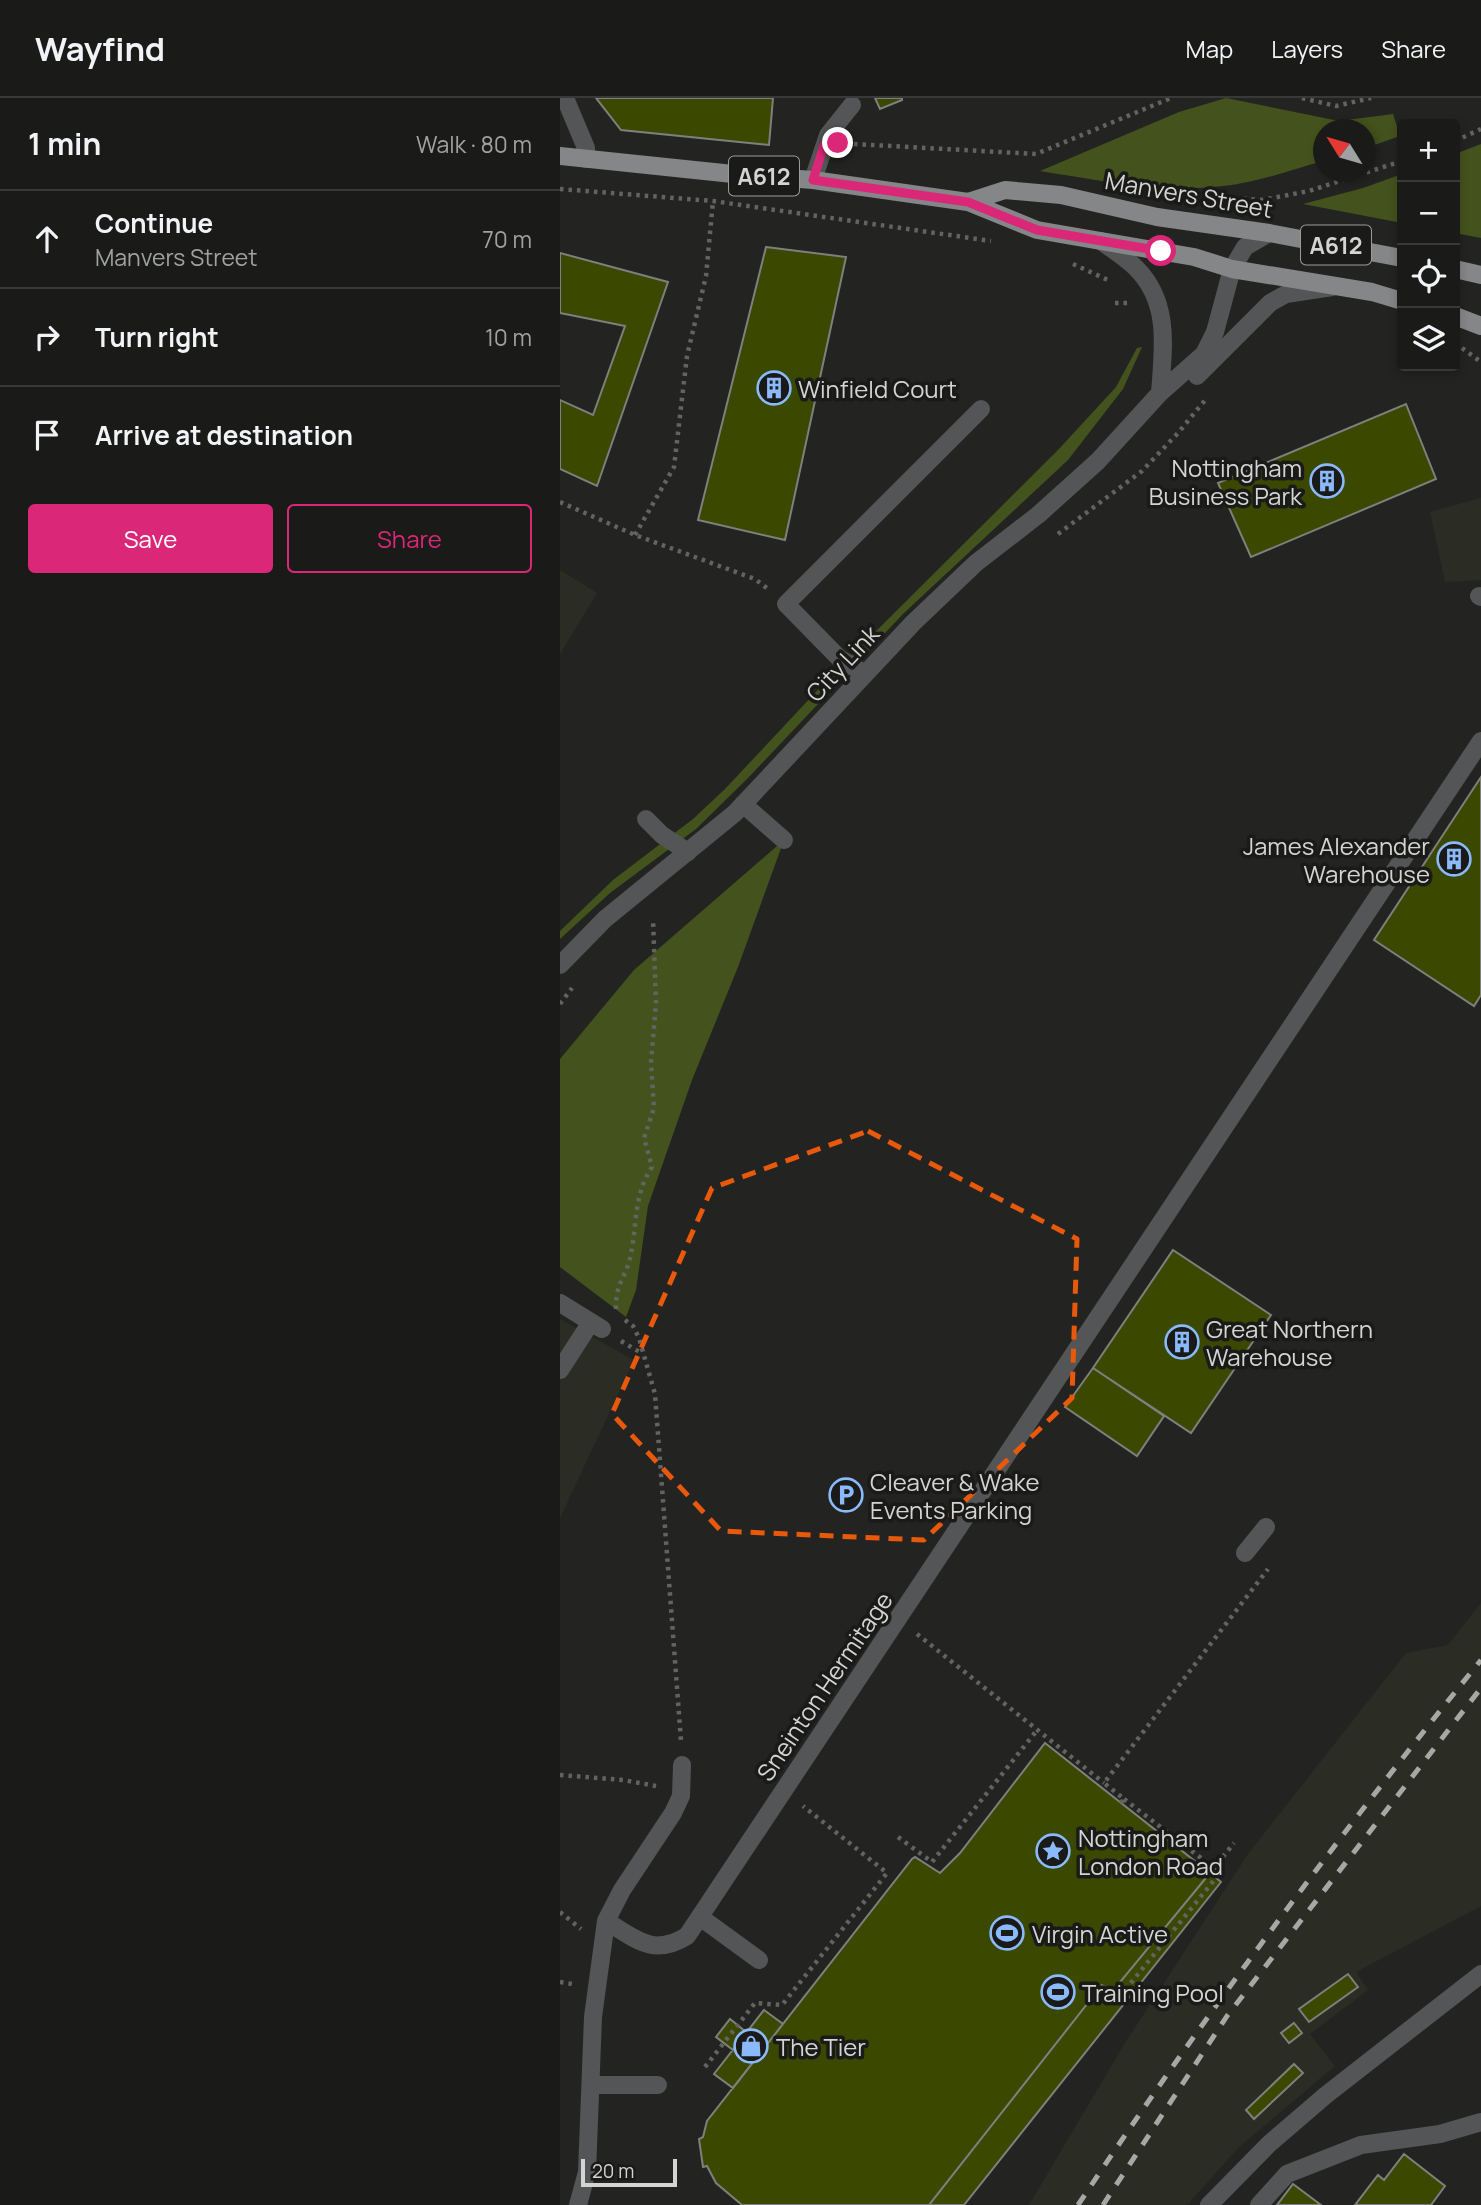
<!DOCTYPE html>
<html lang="en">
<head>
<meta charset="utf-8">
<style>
  :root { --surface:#1a1b19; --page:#232422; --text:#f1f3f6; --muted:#9fa1a2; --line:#383938; --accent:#db2777 }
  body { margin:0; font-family:Manrope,sans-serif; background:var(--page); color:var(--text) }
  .controls { position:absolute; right:21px; top:21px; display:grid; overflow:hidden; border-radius:7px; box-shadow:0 4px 10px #0003 }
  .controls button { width:63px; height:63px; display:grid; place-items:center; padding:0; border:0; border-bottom:2px solid var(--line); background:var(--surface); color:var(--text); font:35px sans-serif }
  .compass { position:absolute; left:753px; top:21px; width:63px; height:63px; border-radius:50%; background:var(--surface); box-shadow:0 4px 10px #0003; rotate:307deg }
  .scale { position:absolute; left:21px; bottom:18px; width:96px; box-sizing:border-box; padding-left:7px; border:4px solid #d4d5d3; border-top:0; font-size:19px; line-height:24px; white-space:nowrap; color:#d4d5d3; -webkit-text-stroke:5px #1a1a18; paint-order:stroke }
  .stop { position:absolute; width:21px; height:21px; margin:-16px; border:5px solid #db2777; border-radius:50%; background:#fff }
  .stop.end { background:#db2777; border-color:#fff; box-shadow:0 2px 7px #0008 }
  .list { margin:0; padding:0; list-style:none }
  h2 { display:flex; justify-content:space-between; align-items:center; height:91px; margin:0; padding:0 28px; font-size:30px }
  h2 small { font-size:23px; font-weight:400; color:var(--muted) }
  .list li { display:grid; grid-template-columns:46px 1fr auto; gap:21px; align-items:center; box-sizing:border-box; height:98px; padding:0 28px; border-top:2px solid var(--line) }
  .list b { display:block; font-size:26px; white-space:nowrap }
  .list p { margin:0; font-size:23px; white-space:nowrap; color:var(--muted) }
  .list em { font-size:23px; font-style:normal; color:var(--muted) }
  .actions { display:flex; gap:14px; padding:21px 28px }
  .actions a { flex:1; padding:16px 0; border:2px solid var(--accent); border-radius:7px; text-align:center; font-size:24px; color:var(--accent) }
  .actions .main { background:var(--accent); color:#fff }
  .icon { flex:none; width:38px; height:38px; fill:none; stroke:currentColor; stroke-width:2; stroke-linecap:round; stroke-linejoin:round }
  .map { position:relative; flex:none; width:921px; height:2107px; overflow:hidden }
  header { display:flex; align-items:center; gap:42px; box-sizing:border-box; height:98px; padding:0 35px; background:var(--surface); border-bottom:2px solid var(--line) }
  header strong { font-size:33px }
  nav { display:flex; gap:38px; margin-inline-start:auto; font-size:24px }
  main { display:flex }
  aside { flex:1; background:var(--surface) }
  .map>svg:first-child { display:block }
  .built { fill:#2b2d25 }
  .green { fill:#44521d }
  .building { fill:#3a4800; stroke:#7f7f7d; stroke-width:2 }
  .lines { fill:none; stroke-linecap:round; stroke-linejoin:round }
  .path { stroke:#636461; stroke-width:4.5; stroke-dasharray:3.5 5; stroke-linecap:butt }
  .minor { stroke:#545556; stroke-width:18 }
  .major { stroke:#858688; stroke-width:18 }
  .rail { stroke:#a7a8a6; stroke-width:5; stroke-dasharray:12 12; stroke-linecap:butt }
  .route { stroke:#db2777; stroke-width:9 }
  .marked { fill:none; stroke:#e8590c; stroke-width:5; stroke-dasharray:14 9; stroke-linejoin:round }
  .labels { text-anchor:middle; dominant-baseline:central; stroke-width:7; stroke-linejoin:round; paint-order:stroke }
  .shield { fill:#1a1a18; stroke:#9c9d9b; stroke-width:2 }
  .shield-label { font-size:23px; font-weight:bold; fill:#d4d5d3 }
  .street-label { font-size:24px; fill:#d4d5d3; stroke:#1a1a18 }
  .poi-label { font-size:24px; fill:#d4d5d3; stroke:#1a1a18; text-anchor:start }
</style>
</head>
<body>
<header>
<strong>Wayfind</strong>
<nav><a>Map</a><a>Layers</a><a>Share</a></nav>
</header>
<main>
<aside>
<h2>1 min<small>Walk · 80 m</small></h2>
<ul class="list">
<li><svg class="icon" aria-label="ahead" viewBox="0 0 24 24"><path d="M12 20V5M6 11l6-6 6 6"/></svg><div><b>Continue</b><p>Manvers Street</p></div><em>70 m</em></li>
<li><svg class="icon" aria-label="right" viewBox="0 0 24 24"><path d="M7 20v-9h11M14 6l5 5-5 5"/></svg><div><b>Turn right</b></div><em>10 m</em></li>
<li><svg class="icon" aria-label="arrive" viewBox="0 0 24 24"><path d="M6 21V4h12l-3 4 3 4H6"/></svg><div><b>Arrive at destination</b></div></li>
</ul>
<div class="actions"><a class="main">Save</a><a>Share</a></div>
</aside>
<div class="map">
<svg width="921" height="2107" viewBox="0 0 921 2107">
  <rect width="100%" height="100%" fill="#232421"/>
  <!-- built -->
  <path class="built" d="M 921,400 L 921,482 L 885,484 L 870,414 Z
    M 0,472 L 37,495 L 0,556 Z
    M 0,1221 L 74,1262 L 0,1420 Z
    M 921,1505 L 921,1808 L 796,1874 L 808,1892 L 750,1936 L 775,1968 L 679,2049 L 627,2107 L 469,2107 L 565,1945 L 688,1756 L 846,1555 L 888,1547 Z"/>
  <!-- green -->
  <path class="green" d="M 666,0 L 779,23 L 833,16 L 840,38 L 806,50 L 806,32 L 764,32 L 763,63 C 728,73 690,87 653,89 C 595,94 537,82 480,73 L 619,14 Z
    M 921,46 L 921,140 L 895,135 L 895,56 Z
    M 842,76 L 842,125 L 743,106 L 803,90 Z
    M 582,249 L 563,291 L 508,362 L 343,516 L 188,680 L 136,731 L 50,795 L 0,841 L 0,833 L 53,782 L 133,721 L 165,691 L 269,580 L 498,352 L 556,289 L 577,250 Z
    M 224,742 L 178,869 L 132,982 L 88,1108 L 76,1192 L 66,1219 L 0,1169 L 0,961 L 74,872 Z"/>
  <!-- building -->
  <path class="building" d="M 36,0 L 213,0 L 209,47 L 61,32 Z
    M 315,0 L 342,0 L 342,2 L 320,11 Z
    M 206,149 L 286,159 L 225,442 L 138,422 Z
    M 0,155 L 108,184 L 37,388 L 0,371 L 0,302 L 33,317 L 65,228 L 0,215 Z
    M 846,306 L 876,381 L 691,459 L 658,385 Z
    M 921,679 L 921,897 L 914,908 L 814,842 Z
    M 613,1152 L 711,1217 L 631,1335 L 533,1270 Z
    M 533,1270 L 604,1318 L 577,1358 L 505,1309 Z
    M 485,1645 L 650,1775 L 552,1894 L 542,1887 L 369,2107 L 182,2107 L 156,2085 L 147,2068 L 143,2069 L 139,2041 L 143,2039 L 147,2023 L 352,1761 L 355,1759 L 380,1775 L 400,1755 Z
    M 650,1775 L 661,1784 L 404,2107 L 369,2107 L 542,1887 L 552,1894 Z
    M 788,1876 L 798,1889 L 749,1924 L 739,1911 Z
    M 204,1912 L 223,1926 L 173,1990 L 154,1976 Z
    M 170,1921 L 186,1934 L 173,1952 L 156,1939 Z
    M 734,1925 L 742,1935 L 729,1945 L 721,1935 Z
    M 734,1966 L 743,1975 L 694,2021 L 686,2012 Z
    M 844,2056 L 885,2088 L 871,2107 L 795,2107 L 818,2077 L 824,2082 Z
    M 733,2086 L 761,2107 L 717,2107 Z"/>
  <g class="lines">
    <!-- path -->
    <path class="path" d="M 742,0 L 776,8 L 811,0
      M 895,43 L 921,31
      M 294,46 L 476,56 L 611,0
      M 0,91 L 153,103 L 431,143
      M 649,98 L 702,102 L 749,93 L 842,63
      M 513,166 L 550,183
      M 555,205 L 571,205
      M 902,250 L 921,264
      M 0,404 L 75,437 L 195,481 L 208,491
      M 498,436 L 582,373 L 618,335 L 646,301
      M 75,437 L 114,369 L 127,258 L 146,178 L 153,103
      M 0,906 L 12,890
      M 56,1211 C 55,1190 63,1182 69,1164 C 78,1131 72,1099 92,1069 L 84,1040 L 94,1010 L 91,965 L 96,905 L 93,821
      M 65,1222 L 73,1228 L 79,1240 L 95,1296 L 121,1643
      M 61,1243 L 83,1256
      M 357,1536 L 544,1685
      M 0,1677 L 63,1682 L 96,1688
      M 564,1701 L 654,1770 L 674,1745
      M 561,1705 L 564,1701 L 544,1685 L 708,1471
      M 338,1739 L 372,1764 L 478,1631
      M 0,1814 L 21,1831
      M 0,1884 L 12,1886
      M 547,1891 L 542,1897 L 553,1907 L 660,1775 L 654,1770
      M 145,1969 L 195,1905 L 222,1907 L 327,1775 L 243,1708"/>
    <!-- minor -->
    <path class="minor" d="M 5,0 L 26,50 L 26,61
      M 253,82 L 268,37 L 292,7
      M 541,143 C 553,152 566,160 576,170 C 611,205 603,251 600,295
      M 637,278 L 710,205 L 726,196 L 772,189
      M 919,498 L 921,499
      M 305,576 L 279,560 L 226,506 L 421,311
      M 183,706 L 224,742
      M 86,721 L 102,737 L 128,754
      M 0,867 L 45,821 L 175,715 L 353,525 L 416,465 L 478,417 L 538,363 L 600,295 L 644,256 L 655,234 L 672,171 L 685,149 L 709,135
      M 0,1205 L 42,1231
      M 0,1272 L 31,1224
      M 685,1455 L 706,1429
      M 140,1819 L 199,1862
      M 46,1823 C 76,1841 93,1859 127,1838 L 921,643
      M 31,1987 L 98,1987
      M 18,2107 L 27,2074 L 33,1919 L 46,1823 L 62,1792 L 113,1715 L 121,1698 L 122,1667
      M 649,2107 L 709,2046 L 766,1997 L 921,1876
      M 699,2107 L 727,2076 L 801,2047 L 880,2036 L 921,2024"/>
    <!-- major -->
    <path class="major" d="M 0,58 L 173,76 L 253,82 L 408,104 L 477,132 L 634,159 L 672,171 L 812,194 L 842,203
      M 408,104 L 445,92 L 501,97 L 597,119 L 709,135 L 842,160
      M 895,171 L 921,177
      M 895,218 L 921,228"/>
    <!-- rail -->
    <path class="rail" d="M 518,2107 C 643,1919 779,1737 921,1562
      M 543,2107 L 667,1918 L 921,1590"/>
  </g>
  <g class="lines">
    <!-- route -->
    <path class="route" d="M 278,45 L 264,47 L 253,82 L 408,104 L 477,132 L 601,153"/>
  </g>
  <!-- marked area -->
  <path class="marked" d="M 308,1033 L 517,1141 L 512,1300 L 364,1442 L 161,1433 L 52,1316 L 152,1090 Z"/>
  <!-- icons -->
  <defs>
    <symbol id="building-ring" viewBox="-11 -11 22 22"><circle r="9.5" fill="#1a1a18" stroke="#8bbafc" stroke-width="1.5"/><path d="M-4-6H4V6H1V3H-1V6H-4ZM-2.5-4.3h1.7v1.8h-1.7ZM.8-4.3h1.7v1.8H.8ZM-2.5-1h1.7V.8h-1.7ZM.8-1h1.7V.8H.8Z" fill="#8bbafc"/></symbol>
    <symbol id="parking-ring" viewBox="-11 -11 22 22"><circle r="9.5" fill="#1a1a18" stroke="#8bbafc" stroke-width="1.5"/><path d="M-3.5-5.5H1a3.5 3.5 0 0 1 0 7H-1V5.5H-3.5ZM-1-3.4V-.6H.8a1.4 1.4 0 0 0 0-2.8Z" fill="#8bbafc"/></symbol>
    <symbol id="sight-ring" viewBox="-11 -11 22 22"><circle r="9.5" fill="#1a1a18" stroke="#8bbafc" stroke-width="1.5"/><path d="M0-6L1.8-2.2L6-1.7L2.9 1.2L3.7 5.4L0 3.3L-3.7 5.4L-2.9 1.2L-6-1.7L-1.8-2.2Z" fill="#8bbafc"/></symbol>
    <symbol id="stadium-ring" viewBox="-11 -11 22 22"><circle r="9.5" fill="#1a1a18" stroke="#8bbafc" stroke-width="1.5"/><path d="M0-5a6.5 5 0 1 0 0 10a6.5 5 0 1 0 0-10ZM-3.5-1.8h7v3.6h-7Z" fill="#8bbafc"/></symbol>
    <symbol id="shop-ring" viewBox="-11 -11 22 22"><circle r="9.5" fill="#1a1a18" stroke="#8bbafc" stroke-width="1.5"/><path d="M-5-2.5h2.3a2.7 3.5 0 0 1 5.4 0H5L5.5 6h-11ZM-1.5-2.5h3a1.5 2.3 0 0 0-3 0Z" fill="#8bbafc"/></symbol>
  </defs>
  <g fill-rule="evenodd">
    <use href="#building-ring" x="195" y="271" width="38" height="38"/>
    <use href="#building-ring" x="748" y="364" width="38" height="38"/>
    <use href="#building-ring" x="875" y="742" width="38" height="38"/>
    <use href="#building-ring" x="603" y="1225" width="38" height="38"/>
    <use href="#parking-ring" x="267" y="1378" width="38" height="38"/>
    <use href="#sight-ring" x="474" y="1734" width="38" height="38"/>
    <use href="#stadium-ring" x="428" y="1816" width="38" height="38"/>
    <use href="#stadium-ring" x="479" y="1875" width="38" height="38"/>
    <use href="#shop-ring" x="172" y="1929" width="38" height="38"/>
  </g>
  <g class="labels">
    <!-- shield labels -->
    <g class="shield">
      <rect x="169" y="58.5" width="70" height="39" rx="5"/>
      <rect x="741" y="127.5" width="70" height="39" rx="5"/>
    </g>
    <g class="shield-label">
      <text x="204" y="78">A612</text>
      <text x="776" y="147">A612</text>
    </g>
    <!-- street labels -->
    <g class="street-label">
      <text transform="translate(629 96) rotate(10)">Manvers Street</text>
      <text transform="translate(282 565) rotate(-47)">City Link</text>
      <text transform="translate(264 1588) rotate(-56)">Sneinton Hermitage</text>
    </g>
    <!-- poi labels -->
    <g class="poi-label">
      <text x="238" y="290">Winfield Court</text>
      <text x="742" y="369" text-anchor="end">Nottingham<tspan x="742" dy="28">Business Park</tspan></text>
      <text x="870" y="747" text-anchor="end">James Alexander<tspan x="870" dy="28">Warehouse</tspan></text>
      <text x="646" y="1230">Great Northern<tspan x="646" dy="28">Warehouse</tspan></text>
      <text x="310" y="1383">Cleaver &amp; Wake<tspan x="310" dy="28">Events Parking</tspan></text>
      <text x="518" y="1739">Nottingham<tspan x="518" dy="28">London Road</tspan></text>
      <text x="472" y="1835">Virgin Active</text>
      <text x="522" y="1894">Training Pool</text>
      <text x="216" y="1948">The Tier</text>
    </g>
  </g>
</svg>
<div class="controls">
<button>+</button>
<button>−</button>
<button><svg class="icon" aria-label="locate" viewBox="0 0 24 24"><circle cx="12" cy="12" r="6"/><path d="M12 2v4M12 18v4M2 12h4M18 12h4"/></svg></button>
<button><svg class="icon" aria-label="layers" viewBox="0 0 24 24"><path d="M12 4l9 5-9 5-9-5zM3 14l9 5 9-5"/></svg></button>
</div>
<svg class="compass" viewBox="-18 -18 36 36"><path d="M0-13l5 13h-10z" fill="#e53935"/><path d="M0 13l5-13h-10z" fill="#9fa1a2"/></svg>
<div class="scale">20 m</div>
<div class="stop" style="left:601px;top:153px"></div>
<div class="stop end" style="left:278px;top:45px"></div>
</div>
</main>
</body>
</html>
